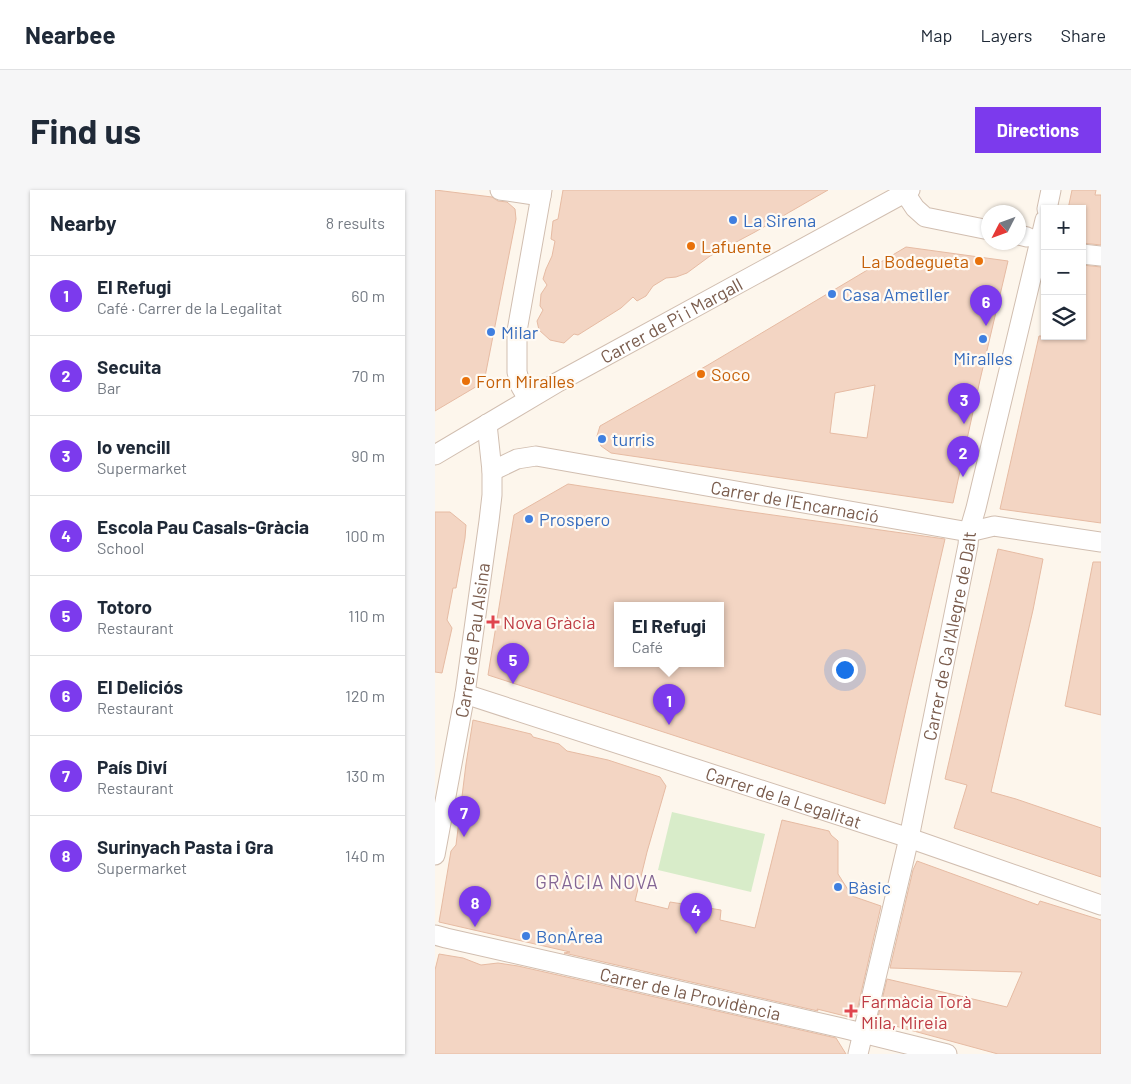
<!DOCTYPE html>
<html lang="en">
<head>
<meta charset="utf-8">
<style>
  :root { --surface:#fff; --page:#f6f6f7; --text:#1f2937; --muted:#747a83; --line:#e0e1e3; --accent:#7c3aed }
  body { margin:0; font-family:Barlow,sans-serif; background:var(--page); color:var(--text) }
  .controls { position:absolute; right:15px; top:15px; display:grid; overflow:hidden; border-radius:0px; box-shadow:0 1px 4px #0004 }
  .controls button { width:45px; height:45px; display:grid; place-items:center; padding:0; border:0; border-bottom:1px solid var(--line); background:var(--surface); color:var(--text); font:25px sans-serif }
  .compass { position:absolute; left:546px; top:15px; width:45px; height:45px; border-radius:50%; background:var(--surface); box-shadow:0 1px 4px #0004; rotate:228deg }
  .you { position:absolute; left:409px; top:479px; width:18px; height:18px; margin:-12px; border:4px solid #fff; border-radius:50%; background:#1a73e8; box-shadow:0 0 0 8px #1a73e833 }
  .badge { display:grid; place-items:center; width:32px; height:32px; border-radius:50%; background:var(--accent); color:#fff; font-size:16px; font-weight:700 }
  .pin { position:absolute; translate:-50% -41px; filter:drop-shadow(0 1px 2px #0008) }
  .pin::after { content:''; position:absolute; top:26px; width:18px; height:15px; background:inherit; clip-path:polygon(0 0,100% 0,50% 100%) }
  .popup { position:absolute; left:179px; top:412px; width:110px; height:65px; box-sizing:border-box; display:grid; place-content:center; border-radius:0px; background:var(--surface); filter:drop-shadow(0 1px 4px #0005); font-size:16px; white-space:nowrap; color:var(--muted) }
  .popup b { font-size:19px; color:var(--text) }
  .popup::after { content:''; position:absolute; left:50%; top:100%; margin-left:-10px; border:10px solid transparent; border-top-color:var(--surface) }
  .list { margin:0; padding:0; list-style:none }
  h2 { display:flex; justify-content:space-between; align-items:center; height:65px; margin:0; padding:0 20px; font-size:21px }
  h2 small { font-size:16px; font-weight:400; color:var(--muted) }
  .list li { display:grid; grid-template-columns:32px 1fr auto; gap:15px; align-items:center; box-sizing:border-box; height:80px; padding:0 20px; border-top:1px solid var(--line) }
  .list b { display:block; font-size:19px; white-space:nowrap }
  .list p { margin:0; font-size:16px; white-space:nowrap; color:var(--muted) }
  .list em { font-size:16px; font-style:normal; color:var(--muted) }
  .icon { flex:none; width:28px; height:28px; fill:none; stroke:currentColor; stroke-width:2; stroke-linecap:round; stroke-linejoin:round }
  .map { position:relative; flex:none; width:666px; height:864px; overflow:hidden; border-radius:0px }
  header { display:flex; align-items:center; gap:30px; box-sizing:border-box; height:70px; padding:0 25px; background:var(--surface); border-bottom:1px solid var(--line) }
  header strong { font-size:24px }
  nav { display:flex; gap:28px; margin-inline-start:auto; font-size:18px }
  .intro { display:flex; align-items:center; justify-content:space-between; box-sizing:border-box; height:120px; padding:0 30px }
  h1 { margin:0; font-size:35px }
  .button { padding:12px 22px; border-radius:0px; background:var(--accent); color:#fff; font-size:18px; font-weight:700 }
  main { display:flex; gap:30px; padding:0 30px }
  aside { flex:1; background:var(--surface); border-radius:0px; box-shadow:0 1px 4px #0004 }
  .map>svg:first-child { display:block }
  .green { fill:#d8ecc9 }
  .building { fill:#f3d5c3; stroke:#e6bba3; fill-rule:evenodd }
  .lines { fill:none; stroke-linecap:round; stroke-linejoin:round }
  .minor-casing { stroke:#d1beb0; stroke-width:21 }
  .minor { stroke:#fff; stroke-width:19 }
  .shop-dot { fill:#3f7fe0; stroke:#fffaf3; stroke-width:2 }
  .food-dot { fill:#e8710a; stroke:#fffaf3; stroke-width:2 }
  .health-dot { fill:#e0444e; stroke:#fffaf3; stroke-width:2 }
  .labels { text-anchor:middle; dominant-baseline:central; stroke-width:4.5; stroke-linejoin:round; paint-order:stroke }
  .shop-label { font-size:18px; fill:#366cbe; stroke:#fffaf3; text-anchor:start }
  .food-label { font-size:18px; fill:#c56008; stroke:#fffaf3; text-anchor:start }
  .street-label { font-size:18px; fill:#7a5c4d; stroke:#fffaf3 }
  .health-label { font-size:18px; fill:#be3a42; stroke:#fffaf3; text-anchor:start }
  .neighbourhood-label { font-size:19px; letter-spacing:1px; fill:#846695; stroke:#fffaf3 }
</style>
</head>
<body>
<header>
<strong>Nearbee</strong>
<nav><a>Map</a><a>Layers</a><a>Share</a></nav>
</header>
<div class="intro"><h1>Find us</h1><a class="button">Directions</a></div>
<main>
<aside>
<h2>Nearby<small>8 results</small></h2>
<ul class="list">
<li><span class="badge">1</span><div><b>El Refugi</b><p>Café · Carrer de la Legalitat</p></div><em>60 m</em></li>
<li><span class="badge">2</span><div><b>Secuita</b><p>Bar</p></div><em>70 m</em></li>
<li><span class="badge">3</span><div><b>lo vencill</b><p>Supermarket</p></div><em>90 m</em></li>
<li><span class="badge">4</span><div><b>Escola Pau Casals-Gràcia</b><p>School</p></div><em>100 m</em></li>
<li><span class="badge">5</span><div><b>Totoro</b><p>Restaurant</p></div><em>110 m</em></li>
<li><span class="badge">6</span><div><b>El Deliciós</b><p>Restaurant</p></div><em>120 m</em></li>
<li><span class="badge">7</span><div><b>País Diví</b><p>Restaurant</p></div><em>130 m</em></li>
<li><span class="badge">8</span><div><b>Surinyach Pasta i Gra</b><p>Supermarket</p></div><em>140 m</em></li>
</ul>
</aside>
<div class="map">
<svg width="666" height="864" viewBox="0 0 666 864">
  <rect width="100%" height="100%" fill="#fdf6ec"/>
  <!-- green -->
  <path class="green" d="M 237,622 L 330,644 L 316,702 L 223,680 Z"/>
  <!-- building -->
  <path class="building" d="M 0,0 L 57,7 L 63,11 L 72,12 L 80,19 L 81,29 L 49,192 L 0,221 Z
    M 128,0 L 393,0 L 320,42 L 275,66 L 252,83 L 241,87 L 231,88 L 218,96 L 211,106 L 202,111 L 198,107 L 186,118 L 143,145 L 139,144 L 129,153 L 115,150 L 104,140 L 102,131 L 108,120 L 105,116 L 106,104 L 112,95 L 108,89 L 111,79 L 117,66 L 120,51 L 116,49 L 118,31 L 123,29 Z
    M 637,0 L 661,0 L 660,5 L 666,5 L 666,55 L 647,53 L 647,19 L 633,19 Z
    M 471,57 L 573,71 L 545,190 L 518,313 L 176,263 L 166,256 L 162,246 L 165,236 L 273,175 ZM 440,195 L 432,248 L 395,243 L 400,203 Z
    M 647,75 L 666,77 L 666,333 L 565,319 L 604,146 L 647,146 Z
    M 133,294 L 302,320 L 510,349 L 473,510 L 450,614 L 53,485 L 79,325 ZM 183,413 L 198,416 L 285,416 L 285,474 L 183,474 Z
    M 0,322 L 15,322 L 31,335 L 30,348 L 21,398 L 18,398 L 12,430 L 17,438 L 7,483 L 0,482 Z
    M 563,359 L 608,369 L 598,420 L 556,602 L 581,609 L 666,638 L 666,687 L 519,638 L 532,595 L 510,589 Z
    M 658,372 L 666,372 L 666,525 L 630,516 Z
    M 38,530 L 96,544 L 98,547 L 124,554 L 132,561 L 173,570 L 225,587 L 231,596 L 212,662 L 200,711 L 233,719 L 235,712 L 286,720 L 285,730 L 320,738 L 347,630 L 394,641 L 396,645 L 403,651 L 403,684 L 417,706 L 446,716 L 421,825 L 418,824 L 418,828 L 382,819 L 383,821 L 129,763 L 135,762 L 4,732 L 16,661 L 21,655 L 31,574 Z
    M 482,671 L 603,715 L 605,711 L 666,730 L 666,864 L 563,864 L 442,831 L 452,789 L 572,817 L 587,782 L 455,778 L 478,680 Z
    M 4,764 L 28,768 L 46,775 L 63,773 L 83,776 L 401,848 L 411,864 L 0,864 L 0,780 Z"/>
  <g class="lines">
    <defs>
      <g id="minor">
        <path d="M 65,0 L 106,6"/>
        <path d="M 470,3 L 480,18 L 490,27 L 554,40"/>
        <path d="M 612,19 L 616,0"/>
        <path d="M 584,45 L 592,47"/>
        <path d="M 647,64 L 666,66"/>
        <path d="M 93,209 L 86,197 L 82,182 L 82,141 L 107,0"/>
        <path id="s1" d="M 0,265 L 123,192 L 475,0"/>
        <path id="s2" d="M 57,281 L 82,269 L 101,266 L 534,342 L 559,336 L 666,352"/>
        <path id="s3" d="M 30,504 L 474,648 L 666,715"/>
        <path id="s4" d="M 0,665 L 30,504 L 54,331 L 57,305 L 57,281 L 52,234"/>
        <path id="s5" d="M 0,745 L 11,748 L 407,838 L 512,864"/>
        <path id="s6" d="M 423,864 L 474,648 L 533,355 L 534,342 L 541,318 L 610,30"/>
      </g>
    </defs>
    <!-- minor casing -->
    <use href="#minor" class="minor-casing"/>
    <!-- minor -->
    <use href="#minor" class="minor"/>
  </g>
  <!-- markers -->
  <g class="shop-dot">
    <circle cx="298" cy="30" r="5"/>
    <circle cx="397" cy="104" r="5"/>
    <circle cx="56" cy="142" r="5"/>
    <circle cx="548" cy="149" r="5"/>
    <circle cx="167" cy="249" r="5"/>
    <circle cx="94" cy="329" r="5"/>
    <circle cx="403" cy="697" r="5"/>
    <circle cx="91" cy="746" r="5"/>
  </g>
  <g class="food-dot">
    <circle cx="256" cy="56" r="5"/>
    <circle cx="544" cy="71" r="5"/>
    <circle cx="266" cy="184" r="5"/>
    <circle cx="31" cy="191" r="5"/>
  </g>
  <g class="health-dot">
    <path d="M55.5 424.5h5v5h5v5h-5v5h-5v-5h-5v-5h5z"/>
    <path d="M413.5 813.5h5v5h5v5h-5v5h-5v-5h-5v-5h5z"/>
  </g>
  <g class="labels">
    <!-- shop labels -->
    <g class="shop-label">
      <text x="308" y="30">La Sirena</text>
      <text x="407" y="104">Casa Ametller</text>
      <text x="66" y="142">Milar</text>
      <text x="548" y="168" text-anchor="middle">Miralles</text>
      <text x="177" y="249">turris</text>
      <text x="104" y="329">Prospero</text>
      <text x="413" y="697">Bàsic</text>
      <text x="101" y="746">BonÀrea</text>
    </g>
    <!-- food labels -->
    <g class="food-label">
      <text x="266" y="56">Lafuente</text>
      <text x="534" y="71" text-anchor="end">La Bodegueta</text>
      <text x="276" y="184">Soco</text>
      <text x="41" y="191">Forn Miralles</text>
    </g>
    <!-- street labels -->
    <g class="street-label">
      <text stroke="none"><textPath href="#s1" startOffset="272">Carrer de Pi i Margall</textPath></text>
      <text stroke="none"><textPath href="#s2" startOffset="310">Carrer de l'Encarnació</textPath></text>
      <text stroke="none"><textPath href="#s6" startOffset="428">Carrer de Ca l'Alegre de Dalt</textPath></text>
      <text stroke="none"><textPath href="#s4" startOffset="218">Carrer de Pau Alsina</textPath></text>
      <text stroke="none"><textPath href="#s3" startOffset="335">Carrer de la Legalitat</textPath></text>
      <text stroke="none"><textPath href="#s5" startOffset="262">Carrer de la Providència</textPath></text>
    </g>
    <!-- health labels -->
    <g class="health-label">
      <text x="68" y="432">Nova Gràcia</text>
      <text x="426" y="811">Farmàcia Torà<tspan x="426" dy="21">Mila, Mireia</tspan></text>
    </g>
    <!-- neighbourhood labels -->
    <g class="neighbourhood-label">
      <text x="162" y="691">GRÀCIA NOVA</text>
    </g>
  </g>
</svg>
<div class="controls">
<button>+</button>
<button>−</button>
<button><svg class="icon" aria-label="layers" viewBox="0 0 24 24"><path d="M12 4l9 5-9 5-9-5zM3 14l9 5 9-5"/></svg></button>
</div>
<svg class="compass" viewBox="-18 -18 36 36"><path d="M0-13l5 13h-10z" fill="#e53935"/><path d="M0 13l5-13h-10z" fill="#747a83"/></svg>
<div class="you"></div>
<div class="pin badge" style="left:234px;top:535px">1</div>
<div class="popup"><b>El Refugi</b>Café</div>
<div class="pin badge" style="left:528px;top:287px">2</div>
<div class="pin badge" style="left:529px;top:234px">3</div>
<div class="pin badge" style="left:261px;top:744px">4</div>
<div class="pin badge" style="left:78px;top:494px">5</div>
<div class="pin badge" style="left:551px;top:136px">6</div>
<div class="pin badge" style="left:29px;top:647px">7</div>
<div class="pin badge" style="left:40px;top:737px">8</div>
</div>
</main>
</body>
</html>
